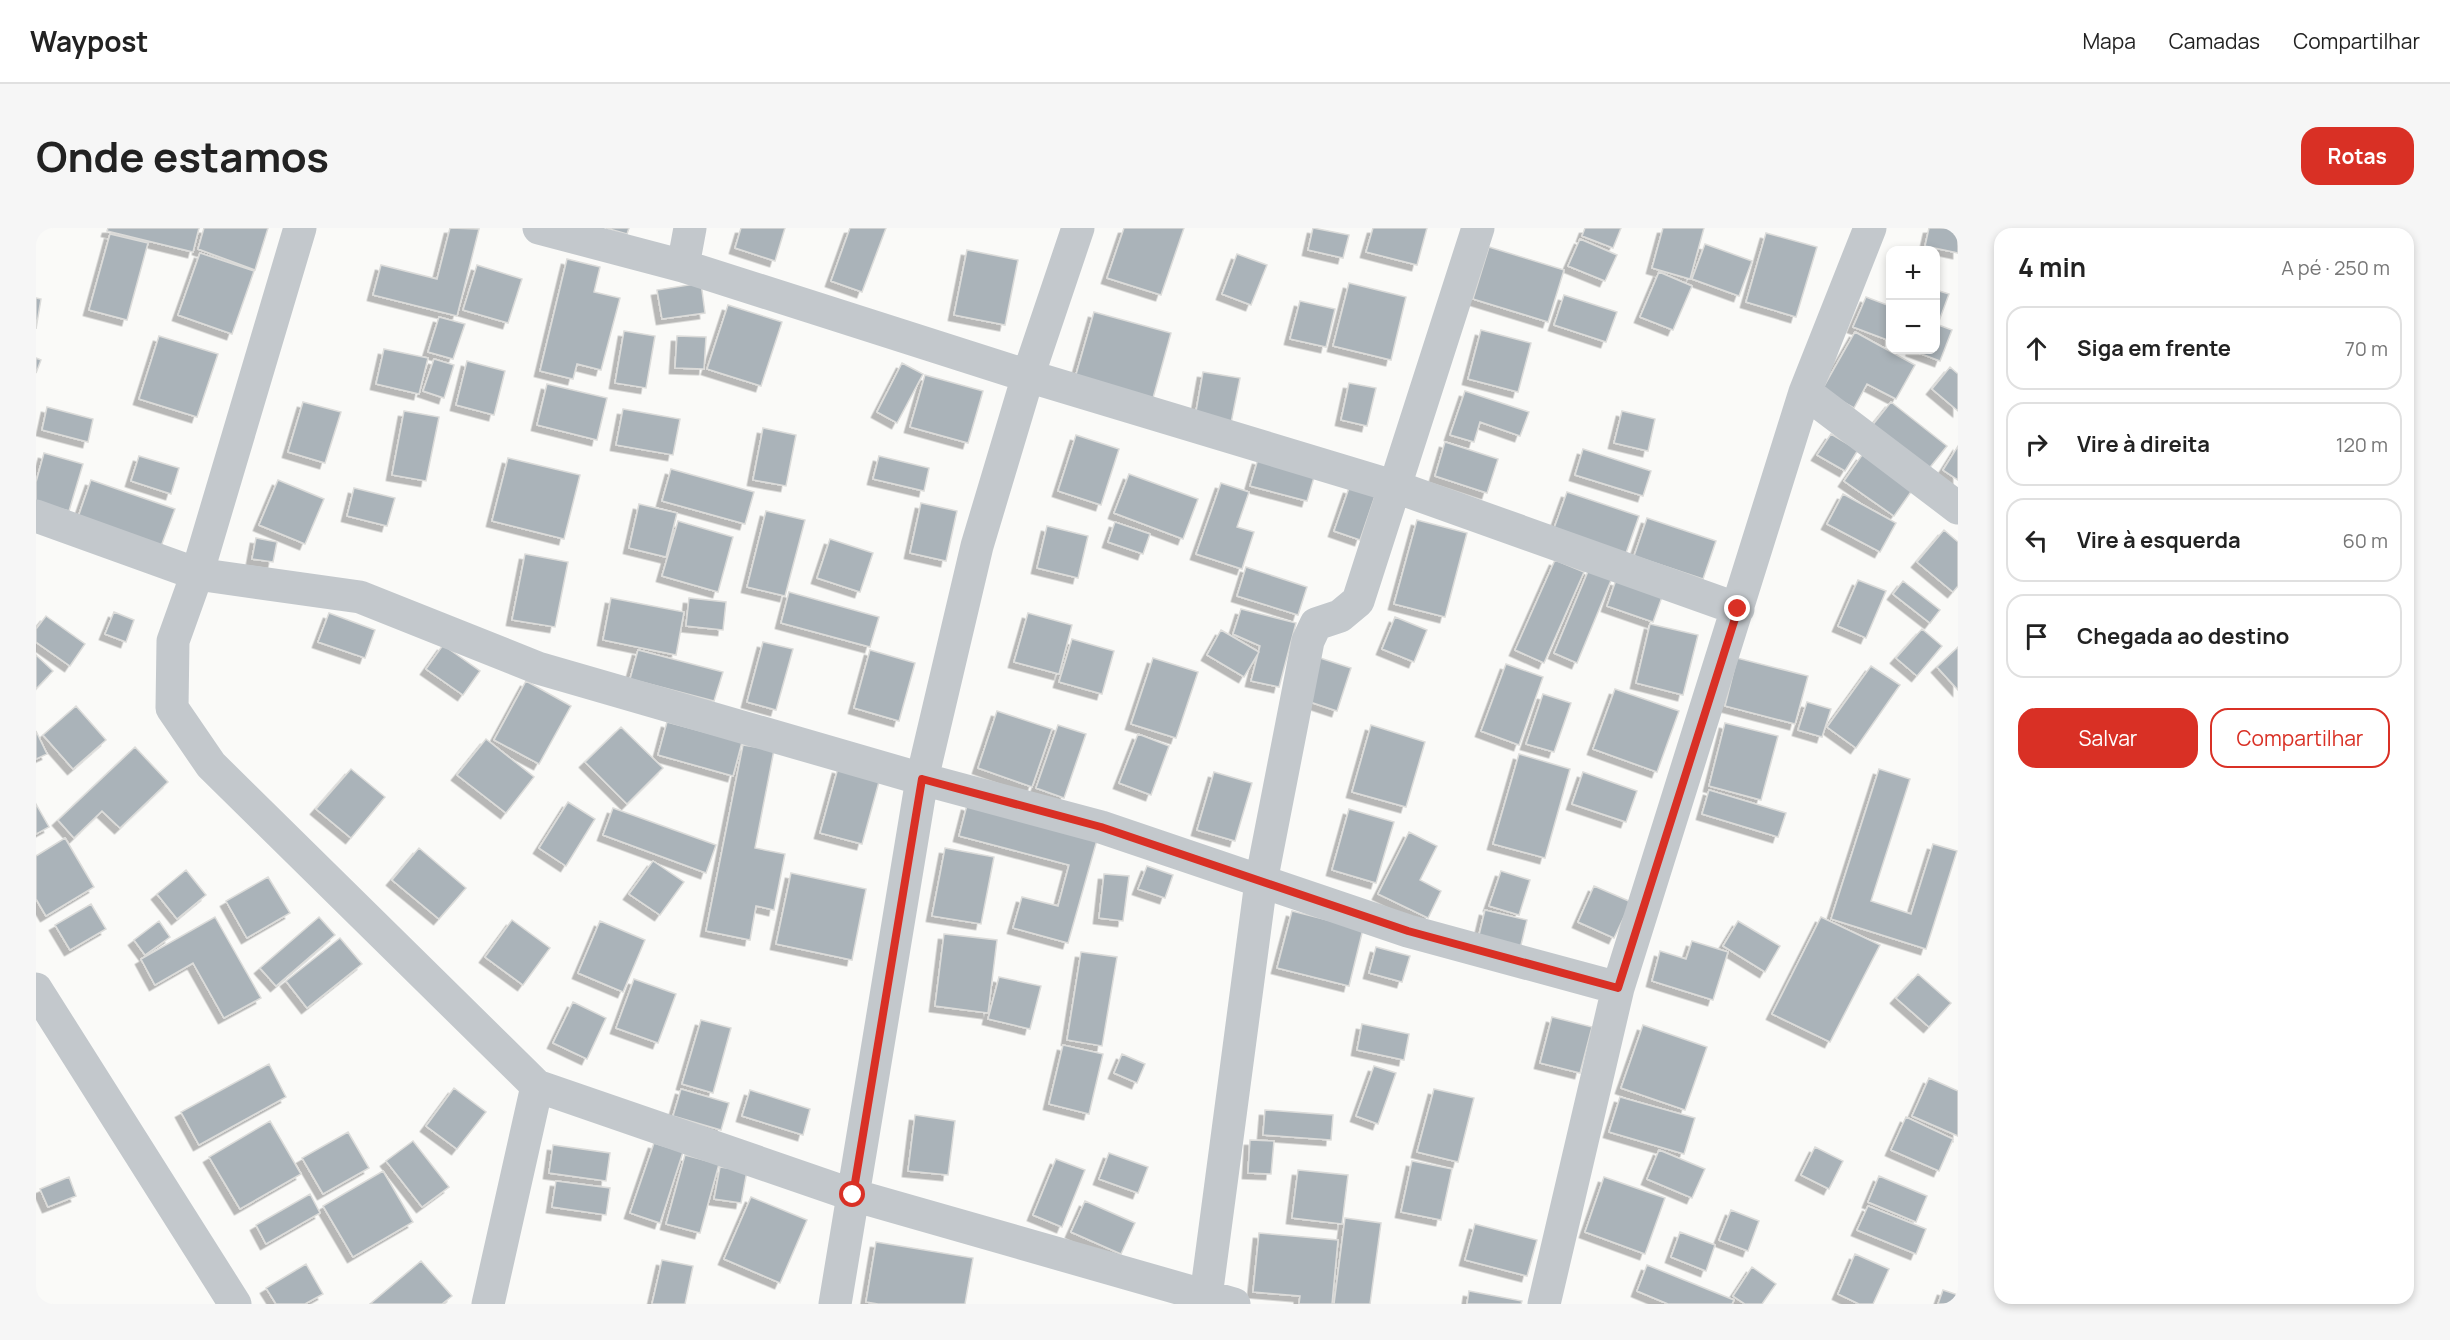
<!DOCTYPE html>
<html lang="pt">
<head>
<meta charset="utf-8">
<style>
  :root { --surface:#fff; --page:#f6f6f6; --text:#222; --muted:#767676; --line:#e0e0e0; --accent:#d93025 }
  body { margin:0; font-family:Manrope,sans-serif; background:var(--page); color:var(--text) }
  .controls { position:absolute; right:18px; top:18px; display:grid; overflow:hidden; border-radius:12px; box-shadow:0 3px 9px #0003 }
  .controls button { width:54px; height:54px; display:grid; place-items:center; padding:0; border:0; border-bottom:2px solid var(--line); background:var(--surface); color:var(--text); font:30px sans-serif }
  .stop { position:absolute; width:18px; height:18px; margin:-14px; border:4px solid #d93025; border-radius:50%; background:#fff }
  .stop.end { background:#d93025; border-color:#fff; box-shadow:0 2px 6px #0008 }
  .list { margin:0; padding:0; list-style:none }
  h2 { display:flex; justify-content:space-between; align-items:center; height:78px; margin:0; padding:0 24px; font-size:26px }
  h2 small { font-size:20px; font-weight:400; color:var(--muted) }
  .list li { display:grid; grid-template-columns:39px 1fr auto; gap:18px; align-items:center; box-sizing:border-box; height:84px; margin:0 12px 12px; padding:0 12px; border:2px solid var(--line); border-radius:18px }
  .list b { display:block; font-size:22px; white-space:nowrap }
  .list em { font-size:20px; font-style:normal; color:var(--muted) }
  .actions { display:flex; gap:12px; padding:18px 24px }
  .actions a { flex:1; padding:14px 0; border:2px solid var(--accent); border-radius:18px; text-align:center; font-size:21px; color:var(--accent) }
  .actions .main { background:var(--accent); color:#fff }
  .icon { flex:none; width:33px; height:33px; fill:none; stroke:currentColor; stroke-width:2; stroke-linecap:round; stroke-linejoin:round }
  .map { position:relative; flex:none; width:1922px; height:1076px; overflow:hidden; border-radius:18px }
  header { display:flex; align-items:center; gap:36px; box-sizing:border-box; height:84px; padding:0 30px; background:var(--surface); border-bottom:2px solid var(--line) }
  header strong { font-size:28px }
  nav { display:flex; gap:33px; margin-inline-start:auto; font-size:21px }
  .intro { display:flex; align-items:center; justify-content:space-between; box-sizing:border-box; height:144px; padding:0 36px }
  h1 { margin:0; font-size:42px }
  .button { padding:15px 27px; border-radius:18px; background:var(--accent); color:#fff; font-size:21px; font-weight:700 }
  main { display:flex; gap:36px; padding:0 36px }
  aside { flex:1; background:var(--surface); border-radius:18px; box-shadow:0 3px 9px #0003 }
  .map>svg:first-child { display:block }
  .building { fill:#aab3b9; stroke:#dcdcda; stroke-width:1.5; filter:url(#shadow) }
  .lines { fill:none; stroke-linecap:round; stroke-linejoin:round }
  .minor { stroke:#c3c8cc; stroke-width:33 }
  .route { stroke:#d93025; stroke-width:8 }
</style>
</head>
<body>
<header>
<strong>Waypost</strong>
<nav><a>Mapa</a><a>Camadas</a><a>Compartilhar</a></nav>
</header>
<div class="intro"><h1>Onde estamos</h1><a class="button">Rotas</a></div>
<main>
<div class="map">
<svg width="1922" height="1076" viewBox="0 0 1922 1076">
  <defs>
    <filter id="shadow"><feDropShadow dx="-5.5" dy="5.5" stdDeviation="0" flood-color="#0004"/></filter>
  </defs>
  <rect width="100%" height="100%" fill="#fafaf8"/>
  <!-- building -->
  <path class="building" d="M 72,0 L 163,0 L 157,24 L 71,3 Z
    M 168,0 L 232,0 L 219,42 L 162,21 Z
    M 414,0 L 443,1 L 421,88 L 337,67 L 345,37 L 401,51 Z
    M 570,0 L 593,0 L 591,6 Z
    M 705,0 L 749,0 L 739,33 L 699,20 Z
    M 814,0 L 850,0 L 826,64 L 795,53 Z
    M 1088,0 L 1148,0 L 1125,67 L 1071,50 Z
    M 1277,0 L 1313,7 L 1307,30 L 1272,22 Z
    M 1337,0 L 1391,0 L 1381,37 L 1330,24 Z
    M 1549,0 L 1585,0 L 1577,20 L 1546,8 Z
    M 1627,0 L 1668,0 L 1654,51 L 1616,40 Z
    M 1893,0 L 1922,0 L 1922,25 L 1889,18 Z
    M 1730,5 L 1781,19 L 1760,89 L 1710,74 Z
    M 74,6 L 112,15 L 91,92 L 53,82 Z
    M 1544,11 L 1581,27 L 1569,53 L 1532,38 Z
    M 1669,16 L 1716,33 L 1703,68 L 1656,51 Z
    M 1453,19 L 1528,42 L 1512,94 L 1437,71 Z
    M 931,22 L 982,32 L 969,97 L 918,87 Z
    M 164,25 L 218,43 L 196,106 L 142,87 Z
    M 1201,26 L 1231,37 L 1215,77 L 1186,66 Z
    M 531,31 L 564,39 L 558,64 L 584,70 L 565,142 L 541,136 L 537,151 L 504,143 Z
    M 441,37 L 486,51 L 472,95 L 427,82 Z
    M 1623,44 L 1656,58 L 1637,102 L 1604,89 Z
    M 665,55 L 669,85 L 626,91 L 621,62 Z
    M 1313,55 L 1370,69 L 1355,132 L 1297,118 Z
    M 1900,62 L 1913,66 L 1903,93 L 1900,92 Z
    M 1528,67 L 1581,84 L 1570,114 L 1518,97 Z
    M 1830,69 L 1854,78 L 1854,113 L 1817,99 Z
    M 0,70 L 5,71 L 0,101 Z
    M 1264,73 L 1299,81 L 1290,119 L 1254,111 Z
    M 692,77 L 746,94 L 725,158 L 671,141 Z
    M 1058,84 L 1135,105 L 1117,170 L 1039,150 Z
    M 403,89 L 429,96 L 417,131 L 392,124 Z
    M 1900,96 L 1916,102 L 1904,133 L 1875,122 L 1900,122 Z
    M 1445,102 L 1495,115 L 1482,164 L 1432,151 Z
    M 588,103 L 619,108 L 610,160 L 579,155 Z
    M 1819,104 L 1879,137 L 1860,171 L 1831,156 L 1818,180 L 1786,162 Z
    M 123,108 L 182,126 L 161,189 L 103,171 Z
    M 641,108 L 670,109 L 668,141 L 639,140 Z
    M 348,121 L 392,130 L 383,166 L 340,156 Z
    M 0,130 L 5,132 L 0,145 Z
    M 398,131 L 418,137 L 408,170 L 387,163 Z
    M 431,133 L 469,143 L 458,187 L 420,177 Z
    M 866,135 L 887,146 L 861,195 L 841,184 Z
    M 1914,139 L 1922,146 L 1922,183 L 1896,161 Z
    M 1167,144 L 1204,150 L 1195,195 L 1159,189 Z
    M 889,147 L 947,163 L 932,215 L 874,199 Z
    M 1313,155 L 1340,160 L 1331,198 L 1305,192 Z
    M 511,156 L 571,170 L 561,212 L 501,197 Z
    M 1429,163 L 1493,184 L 1484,208 L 1444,194 L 1438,214 L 1414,207 Z
    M 267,174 L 305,184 L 289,235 L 252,224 Z
    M 1855,174 L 1911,218 L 1891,243 L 1835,199 Z
    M 11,179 L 57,191 L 52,214 L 6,202 Z
    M 587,181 L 644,191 L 637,227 L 580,217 Z
    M 368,183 L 403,189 L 390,253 L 356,247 Z
    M 1586,183 L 1619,191 L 1612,223 L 1578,215 Z
    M 727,200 L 760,207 L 750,258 L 717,252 Z
    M 1795,206 L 1822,222 L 1809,243 L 1781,227 Z
    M 1040,207 L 1083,221 L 1065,277 L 1022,263 Z
    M 1409,214 L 1462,231 L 1451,265 L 1399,248 Z
    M 1922,218 L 1922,252 L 1907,242 Z
    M 1547,221 L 1615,243 L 1607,268 L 1539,247 Z
    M 8,225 L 47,236 L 33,283 L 0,274 L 0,254 Z
    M 1826,227 L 1877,261 L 1858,288 L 1808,253 Z
    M 103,228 L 143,240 L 135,266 L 95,253 Z
    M 843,228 L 893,240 L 888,263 L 837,251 Z
    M 472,230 L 544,247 L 528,311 L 456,293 Z
    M 1222,231 L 1279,246 L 1271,273 L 1214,258 Z
    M 635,241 L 718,264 L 709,296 L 626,273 Z
    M 1093,246 L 1162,271 L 1147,311 L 1078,285 Z
    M 55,252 L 139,281 L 124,321 L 41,292 Z
    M 242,252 L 288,271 L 269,316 L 223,297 Z
    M 1185,255 L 1213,264 L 1201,299 L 1218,304 L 1206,341 L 1160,326 Z
    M 318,260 L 359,270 L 351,298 L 311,288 Z
    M 1313,260 L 1339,268 L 1324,312 L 1298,303 Z
    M 1531,264 L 1603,288 L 1589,328 L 1517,303 Z
    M 1807,266 L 1860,295 L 1844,324 L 1791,296 Z
    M 885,275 L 921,283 L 910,333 L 874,325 Z
    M 603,276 L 641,285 L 630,329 L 593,320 Z
    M 730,283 L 769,292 L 749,368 L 711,359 Z
    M 1611,290 L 1680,313 L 1667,351 L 1598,328 Z
    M 1381,292 L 1431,305 L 1409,389 L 1358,376 Z
    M 642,293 L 697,309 L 682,364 L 626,348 Z
    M 1079,294 L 1114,306 L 1107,326 L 1072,314 Z
    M 1011,298 L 1052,308 L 1042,350 L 1001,340 Z
    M 1908,302 L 1922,314 L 1922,358 L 1917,364 L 1881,334 Z
    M 220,310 L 241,314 L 237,334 L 216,331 Z
    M 794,311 L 837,325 L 824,364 L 781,350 Z
    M 489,326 L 532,334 L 519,399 L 476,392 Z
    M 1519,332 L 1548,344 L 1508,435 L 1479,422 Z
    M 1210,339 L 1271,359 L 1262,387 L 1201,368 Z
    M 1553,341 L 1576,350 L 1541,435 L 1518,425 Z
    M 1580,352 L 1626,369 L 1617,394 L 1571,378 Z
    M 1822,352 L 1850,363 L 1830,410 L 1802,398 Z
    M 1867,353 L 1904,382 L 1894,395 L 1857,366 Z
    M 753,364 L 843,389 L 834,419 L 745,395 Z
    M 575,370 L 648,384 L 640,427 L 567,412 Z
    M 653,370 L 690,374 L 687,402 L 650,398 Z
    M 1205,381 L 1260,395 L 1243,459 L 1215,453 L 1224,418 L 1197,406 Z
    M 78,384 L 98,392 L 90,414 L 69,406 Z
    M 293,385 L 339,402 L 329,430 L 282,414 Z
    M 992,385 L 1036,397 L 1023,446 L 978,434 Z
    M 10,388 L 49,416 L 34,438 L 0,414 L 0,401 Z
    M 1359,389 L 1391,402 L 1378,434 L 1346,421 Z
    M 1614,396 L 1662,407 L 1647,467 L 1600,455 Z
    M 1886,401 L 1906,418 L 1881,448 L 1860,430 Z
    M 1185,402 L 1223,424 L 1208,449 L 1171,427 Z
    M 1036,411 L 1078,423 L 1066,466 L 1023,454 Z
    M 727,414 L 757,421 L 740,482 L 711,474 Z
    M 407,417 L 444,443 L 427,467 L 390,441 Z
    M 1922,419 L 1922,462 L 1901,439 Z
    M 602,422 L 687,444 L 678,473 L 594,451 Z
    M 834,422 L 879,435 L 863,493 L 818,480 Z
    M 0,427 L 17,443 L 0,461 Z
    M 1281,429 L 1315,440 L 1301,483 L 1268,472 Z
    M 1117,430 L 1162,444 L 1140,510 L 1095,496 Z
    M 1701,430 L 1772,448 L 1759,496 L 1689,478 Z
    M 1470,436 L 1507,449 L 1483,517 L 1445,503 Z
    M 1835,438 L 1864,457 L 1820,520 L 1791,499 Z
    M 490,453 L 535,478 L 503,536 L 458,512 Z
    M 1579,461 L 1643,483 L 1621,544 L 1557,521 Z
    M 1507,466 L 1535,475 L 1518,524 L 1490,516 Z
    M 1771,474 L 1795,481 L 1786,509 L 1762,502 Z
    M 40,478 L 70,512 L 37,541 L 7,507 Z
    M 961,483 L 1016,501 L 996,559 L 942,540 Z
    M 631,494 L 706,514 L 697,548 L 622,527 Z
    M 1689,495 L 1742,508 L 1725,572 L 1673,558 Z
    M 1022,497 L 1050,506 L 1028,570 L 1000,560 Z
    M 1335,497 L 1389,514 L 1370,579 L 1316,564 Z
    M 585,499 L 627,540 L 591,576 L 549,534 Z
    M 0,503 L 11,526 L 0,531 Z
    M 1102,506 L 1133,518 L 1115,567 L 1083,555 Z
    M 450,511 L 498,549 L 470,585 L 421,547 Z
    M 707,517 L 738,522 L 719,620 L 749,626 L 738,682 L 720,678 L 714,712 L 670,703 Z
    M 99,519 L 132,554 L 84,600 L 66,583 L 38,610 L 22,592 Z
    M 1483,526 L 1534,541 L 1509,630 L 1457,616 Z
    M 802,540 L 844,550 L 826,616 L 784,605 Z
    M 315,541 L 349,569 L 315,610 L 280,581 Z
    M 1843,541 L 1874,551 L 1835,673 L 1875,686 L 1897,616 L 1921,623 L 1890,721 L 1795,691 Z
    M 1178,544 L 1216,555 L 1199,613 L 1161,602 Z
    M 1547,544 L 1601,563 L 1590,594 L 1536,576 Z
    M 1673,562 L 1750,585 L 1742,609 L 1666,586 Z
    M 532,574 L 559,591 L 530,638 L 503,620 Z
    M 0,576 L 13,599 L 0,606 Z
    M 931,577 L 1061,612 L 1032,715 L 977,700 L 986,669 L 1022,678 L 1033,637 L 923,608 Z
    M 577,580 L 680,617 L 670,645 L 567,607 Z
    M 1313,581 L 1358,594 L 1340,655 L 1296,642 Z
    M 1373,604 L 1401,618 L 1384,652 L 1405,663 L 1392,690 L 1342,666 Z
    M 29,610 L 58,659 L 10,688 L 0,671 L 0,628 Z
    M 383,620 L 430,660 L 403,691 L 356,652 Z
    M 909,620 L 958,629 L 945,696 L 896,688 Z
    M 617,633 L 648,654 L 624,687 L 593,666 Z
    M 1111,638 L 1137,647 L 1129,670 L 1102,661 Z
    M 150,642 L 170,667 L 141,691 L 121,666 Z
    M 1465,643 L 1494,652 L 1483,687 L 1453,678 Z
    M 755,645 L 830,661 L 816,732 L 740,716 Z
    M 1068,646 L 1093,648 L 1087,693 L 1063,690 Z
    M 232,649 L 254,685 L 211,710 L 190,673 Z
    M 1558,658 L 1595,674 L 1578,710 L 1542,694 Z
    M 55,676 L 70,701 L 34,722 L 19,697 Z
    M 1449,682 L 1491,692 L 1484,721 L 1442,711 Z
    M 1256,683 L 1327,701 L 1313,758 L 1241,740 Z
    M 179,689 L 225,770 L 188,790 L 157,735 L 119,757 L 105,731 Z
    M 283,689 L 299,707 L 240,758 L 224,740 Z
    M 1785,689 L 1844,717 L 1794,814 L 1736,786 Z
    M 476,692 L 514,720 L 487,757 L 449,729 Z
    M 123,693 L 134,709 L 109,727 L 98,712 Z
    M 564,693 L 609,712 L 587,764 L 542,745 Z
    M 1702,693 L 1744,718 L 1729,744 L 1687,718 Z
    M 908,706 L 961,712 L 952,785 L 899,778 Z
    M 304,710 L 326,736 L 271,780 L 250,753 Z
    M 1656,713 L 1692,724 L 1677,772 L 1616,753 L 1624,723 L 1650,731 Z
    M 1340,719 L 1374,728 L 1366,754 L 1333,745 Z
    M 1045,724 L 1081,729 L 1066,818 L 1031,812 Z
    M 1882,746 L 1915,775 L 1893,799 L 1860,770 Z
    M 963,749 L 1005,758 L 994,801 L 952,791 Z
    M 598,751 L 640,766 L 622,815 L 580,800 Z
    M 537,774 L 570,790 L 551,831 L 517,815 Z
    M 1516,789 L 1556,799 L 1544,845 L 1504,835 Z
    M 665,792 L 695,800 L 677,865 L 646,856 Z
    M 1326,796 L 1373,806 L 1368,832 L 1321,822 Z
    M 1607,797 L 1671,819 L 1649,882 L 1585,860 Z
    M 1027,817 L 1067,826 L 1053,886 L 1013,876 Z
    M 1086,826 L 1109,836 L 1101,855 L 1078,845 Z
    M 233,836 L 250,869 L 163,917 L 145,884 Z
    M 1338,838 L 1360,845 L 1342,896 L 1320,888 Z
    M 1893,850 L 1922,863 L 1922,908 L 1876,888 Z
    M 418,860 L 450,884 L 421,921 L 390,898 Z
    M 645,861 L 693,875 L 685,902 L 637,888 Z
    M 1398,861 L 1438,870 L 1422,934 L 1381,924 Z
    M 714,862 L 774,881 L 767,907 L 706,888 Z
    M 1584,869 L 1659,890 L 1648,926 L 1573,904 Z
    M 1229,882 L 1297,887 L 1295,912 L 1227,907 Z
    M 879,887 L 919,893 L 912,947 L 872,943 Z
    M 1870,889 L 1917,911 L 1903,943 L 1855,922 Z
    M 234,893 L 265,946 L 204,981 L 173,929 Z
    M 312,904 L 333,940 L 287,966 L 266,930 Z
    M 1214,912 L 1238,913 L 1235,946 L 1212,945 Z
    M 377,913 L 413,959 L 386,979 L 350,933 Z
    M 618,915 L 647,924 L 624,995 L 594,985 Z
    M 517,917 L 574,925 L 570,953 L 513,945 Z
    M 1779,919 L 1807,933 L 1793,961 L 1765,947 Z
    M 1623,922 L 1669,941 L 1656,970 L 1611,951 Z
    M 1073,925 L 1112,939 L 1102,965 L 1063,951 Z
    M 649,927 L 683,936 L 664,1005 L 630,996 Z
    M 1020,931 L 1049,942 L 1026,999 L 997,987 Z
    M 1376,933 L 1416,941 L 1405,992 L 1365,984 Z
    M 684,939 L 711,943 L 705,975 L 678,971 Z
    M 1262,942 L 1312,947 L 1306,996 L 1256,990 Z
    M 347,943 L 377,994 L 317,1029 L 287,978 Z
    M 1843,948 L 1891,968 L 1880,994 L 1832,974 Z
    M 33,949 L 40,968 L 12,979 L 4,961 Z
    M 1568,949 L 1629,970 L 1609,1026 L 1549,1004 Z
    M 520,953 L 574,960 L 570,987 L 516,979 Z
    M 274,966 L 284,985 L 230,1016 L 220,997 Z
    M 715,969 L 771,992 L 744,1055 L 688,1031 Z
    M 1049,973 L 1099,995 L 1085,1026 L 1035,1004 Z
    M 1832,978 L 1890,1001 L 1880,1026 L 1821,1002 Z
    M 1695,982 L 1723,993 L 1712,1023 L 1683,1012 Z
    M 1309,990 L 1345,995 L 1334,1076 L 1298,1076 Z
    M 1439,996 L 1501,1012 L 1491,1048 L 1429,1032 Z
    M 1644,1004 L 1679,1017 L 1670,1043 L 1635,1029 Z
    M 1223,1005 L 1302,1012 L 1296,1076 L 1263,1076 L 1264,1068 L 1217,1064 Z
    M 840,1014 L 937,1030 L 929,1076 L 842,1076 L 830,1074 Z
    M 1819,1026 L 1853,1041 L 1837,1076 L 1823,1076 L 1802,1066 Z
    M 626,1032 L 657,1038 L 649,1076 L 616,1076 Z
    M 385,1033 L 416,1068 L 406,1076 L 334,1076 Z
    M 270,1036 L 287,1066 L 269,1076 L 240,1076 L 230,1060 Z
    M 1611,1037 L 1698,1072 L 1696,1076 L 1632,1076 L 1601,1063 Z
    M 1716,1039 L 1740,1056 L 1726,1076 L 1709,1076 L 1697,1068 Z
    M 1907,1062 L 1922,1067 L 1922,1076 L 1902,1076 Z
    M 1433,1063 L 1486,1073 L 1485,1076 L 1431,1076 Z"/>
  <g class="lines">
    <!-- minor -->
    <path class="minor" d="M 264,0 L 161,346 L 137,413 L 136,480 L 175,537 L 501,858 L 817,967 L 1198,1076
      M 503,0 L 647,38 L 992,148 L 1360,259 L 1702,381
      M 647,38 L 654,0
      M 1769,164 L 1922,280
      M 0,288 L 161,346 L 324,369 L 502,440 L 886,551 L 1065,599 L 1372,703 L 1582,760
      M 0,761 L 199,1076
      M 452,1076 L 501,858
      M 799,1076 L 886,551 L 941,318 L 992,148 L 1042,0
      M 1169,1076 L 1225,654 L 1272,413 L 1280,396 L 1304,388 L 1322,373 L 1442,0
      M 1508,1076 L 1582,760 L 1769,164 L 1834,0"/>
  </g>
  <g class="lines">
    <!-- route -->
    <path class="route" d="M 817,967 L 886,551 L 1065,599 L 1372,703 L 1582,760 L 1702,381"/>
  </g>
</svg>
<div class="controls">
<button>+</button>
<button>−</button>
</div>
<div class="stop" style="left:817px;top:967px"></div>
<div class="stop end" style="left:1702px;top:381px"></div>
</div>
<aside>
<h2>4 min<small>A pé · 250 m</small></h2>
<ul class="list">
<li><svg class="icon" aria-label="ahead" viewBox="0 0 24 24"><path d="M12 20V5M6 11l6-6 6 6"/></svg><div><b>Siga em frente</b></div><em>70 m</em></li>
<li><svg class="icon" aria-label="right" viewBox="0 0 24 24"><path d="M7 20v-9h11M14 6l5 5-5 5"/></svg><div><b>Vire à direita</b></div><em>120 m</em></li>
<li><svg class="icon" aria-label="left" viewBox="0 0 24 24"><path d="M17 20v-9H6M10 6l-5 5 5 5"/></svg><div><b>Vire à esquerda</b></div><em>60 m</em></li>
<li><svg class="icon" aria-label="arrive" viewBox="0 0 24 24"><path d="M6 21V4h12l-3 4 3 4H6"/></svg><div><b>Chegada ao destino</b></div></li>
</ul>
<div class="actions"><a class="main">Salvar</a><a>Compartilhar</a></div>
</aside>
</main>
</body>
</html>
